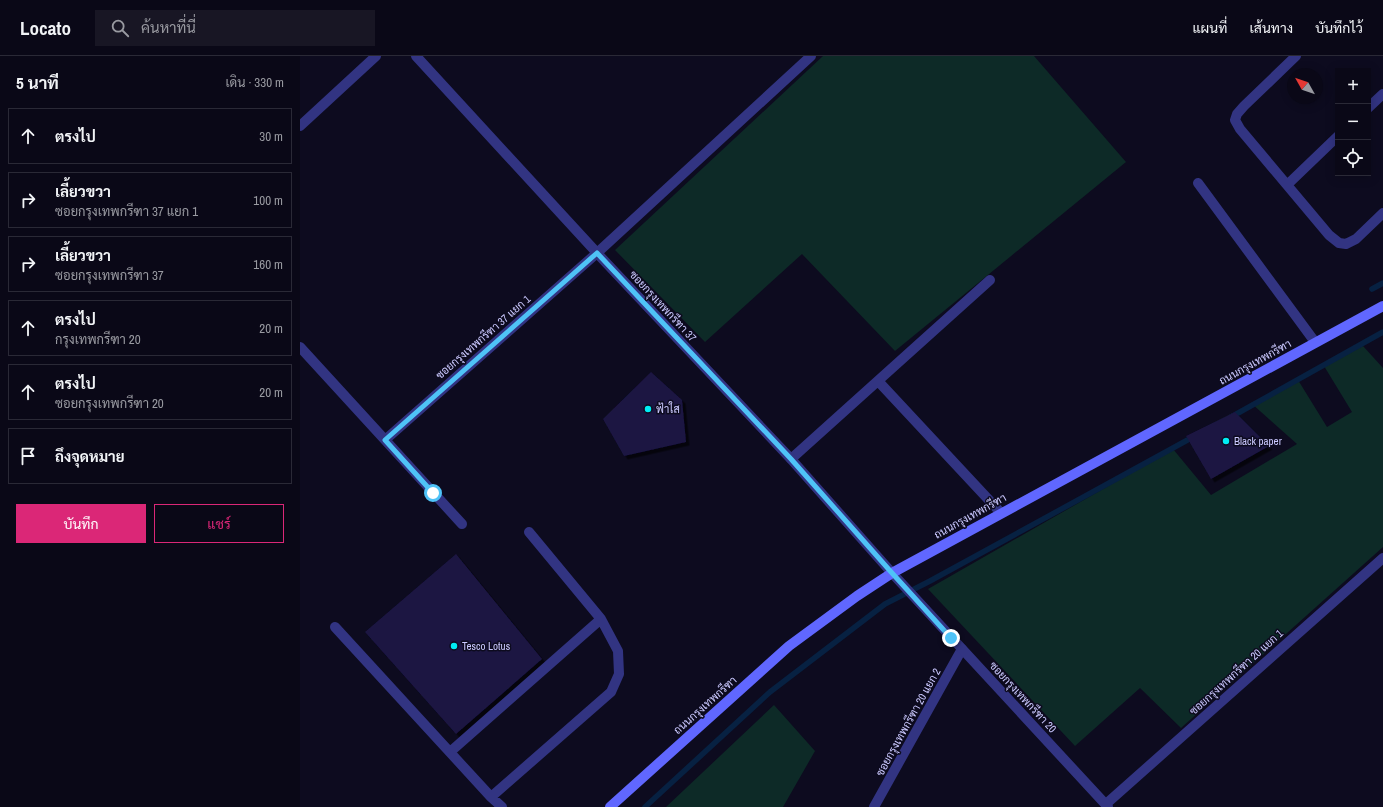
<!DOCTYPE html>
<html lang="th">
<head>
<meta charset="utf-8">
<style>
  :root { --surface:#0a0817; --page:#181624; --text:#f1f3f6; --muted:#999aa1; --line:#2a2936; --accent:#db2777 }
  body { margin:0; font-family:"Archivo Narrow",Sarabun,sans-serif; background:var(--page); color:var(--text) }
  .controls { position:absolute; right:12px; top:12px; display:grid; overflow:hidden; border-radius:0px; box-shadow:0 2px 10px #0003 }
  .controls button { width:36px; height:36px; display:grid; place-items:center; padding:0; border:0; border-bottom:1px solid var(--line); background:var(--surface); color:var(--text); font:20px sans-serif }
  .compass { position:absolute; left:987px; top:12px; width:36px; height:36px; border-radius:50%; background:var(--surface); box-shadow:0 2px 10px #0003; rotate:310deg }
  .stop { position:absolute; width:12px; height:12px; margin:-9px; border:3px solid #4fc3f7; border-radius:50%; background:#fff }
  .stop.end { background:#4fc3f7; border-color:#fff; box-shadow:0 1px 4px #0008 }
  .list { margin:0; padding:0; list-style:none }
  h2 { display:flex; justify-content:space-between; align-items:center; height:52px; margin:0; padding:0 16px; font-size:17px }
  h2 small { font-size:13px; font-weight:400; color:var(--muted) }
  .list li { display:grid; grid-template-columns:26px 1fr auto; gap:12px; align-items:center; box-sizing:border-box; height:56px; margin:0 8px 8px; padding:0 8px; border:1px solid var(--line); border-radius:0px }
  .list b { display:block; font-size:15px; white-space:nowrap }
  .list p { margin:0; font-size:13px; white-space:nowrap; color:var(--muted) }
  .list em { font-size:13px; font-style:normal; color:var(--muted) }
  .actions { display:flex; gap:8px; padding:12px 16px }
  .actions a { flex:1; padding:9px 0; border:1px solid var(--accent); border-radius:0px; text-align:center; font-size:14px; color:var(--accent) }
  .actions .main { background:var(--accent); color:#fff }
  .icon { flex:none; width:22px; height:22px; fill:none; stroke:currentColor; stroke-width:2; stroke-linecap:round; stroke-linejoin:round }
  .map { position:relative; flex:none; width:1083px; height:751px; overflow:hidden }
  header { display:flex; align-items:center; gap:24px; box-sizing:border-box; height:56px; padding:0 20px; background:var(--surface); border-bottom:1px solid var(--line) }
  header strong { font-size:19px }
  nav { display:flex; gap:22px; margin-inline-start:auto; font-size:14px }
  .search { width:280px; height:36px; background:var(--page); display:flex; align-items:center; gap:10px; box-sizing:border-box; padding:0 14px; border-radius:0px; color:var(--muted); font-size:15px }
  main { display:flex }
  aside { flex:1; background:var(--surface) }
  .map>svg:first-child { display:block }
  .green { fill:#0d2a27 }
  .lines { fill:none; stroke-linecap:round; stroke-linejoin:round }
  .stream { stroke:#072142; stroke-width:5.5 }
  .building { fill:#1b1542; filter:url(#shadow) }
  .service { stroke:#323482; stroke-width:10 }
  .minor { stroke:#323482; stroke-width:10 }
  .tertiary { stroke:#323482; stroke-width:10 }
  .secondary { stroke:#6067ff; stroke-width:10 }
  .route { stroke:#4fc3f7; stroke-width:5 }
  .poi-dot { fill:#00edf4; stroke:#0d0b1f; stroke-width:1.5 }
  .labels { text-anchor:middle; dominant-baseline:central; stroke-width:3; stroke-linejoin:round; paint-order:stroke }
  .street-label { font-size:11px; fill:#cbc9ff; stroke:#0d0b1f }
  .poi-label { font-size:11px; fill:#cbc9ff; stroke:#0d0b1f; text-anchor:start }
</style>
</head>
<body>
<header>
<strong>Locato</strong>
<div class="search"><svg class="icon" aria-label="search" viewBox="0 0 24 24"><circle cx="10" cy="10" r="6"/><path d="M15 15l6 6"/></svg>ค้นหาที่นี่</div>
<nav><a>แผนที่</a><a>เส้นทาง</a><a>บันทึกไว้</a></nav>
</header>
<main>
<aside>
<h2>5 นาที<small>เดิน · 330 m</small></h2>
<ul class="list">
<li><svg class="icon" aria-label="ahead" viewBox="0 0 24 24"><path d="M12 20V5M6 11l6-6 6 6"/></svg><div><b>ตรงไป</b></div><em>30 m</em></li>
<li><svg class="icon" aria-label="right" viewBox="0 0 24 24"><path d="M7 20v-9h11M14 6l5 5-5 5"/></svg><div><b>เลี้ยวขวา</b><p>ซอยกรุงเทพกรีฑา 37 แยก 1</p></div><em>100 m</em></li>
<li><svg class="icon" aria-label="right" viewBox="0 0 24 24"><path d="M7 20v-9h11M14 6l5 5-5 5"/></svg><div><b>เลี้ยวขวา</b><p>ซอยกรุงเทพกรีฑา 37</p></div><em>160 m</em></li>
<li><svg class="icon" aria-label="ahead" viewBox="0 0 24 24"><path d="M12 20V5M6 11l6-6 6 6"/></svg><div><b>ตรงไป</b><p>กรุงเทพกรีฑา 20</p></div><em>20 m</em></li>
<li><svg class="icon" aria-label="ahead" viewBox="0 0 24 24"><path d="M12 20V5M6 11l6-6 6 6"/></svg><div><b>ตรงไป</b><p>ซอยกรุงเทพกรีฑา 20</p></div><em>20 m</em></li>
<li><svg class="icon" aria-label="arrive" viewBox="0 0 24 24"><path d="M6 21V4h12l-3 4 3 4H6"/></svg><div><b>ถึงจุดหมาย</b></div></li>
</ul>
<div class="actions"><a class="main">บันทึก</a><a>แชร์</a></div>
</aside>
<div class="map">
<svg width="1083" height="751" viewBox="0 0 1083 751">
  <defs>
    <filter id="shadow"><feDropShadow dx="3.5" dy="3.5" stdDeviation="0" flood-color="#0009"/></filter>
  </defs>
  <rect width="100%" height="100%" fill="#0d0b1f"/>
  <!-- green -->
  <path class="green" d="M 523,0 L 734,0 L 826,106 L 595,295 L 502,198 L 405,286 L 315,194 Z
    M 1063,290 L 1083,312 L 1083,491 L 881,672 L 840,632 L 775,690 L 628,533 L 873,393 L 911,439 L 997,388 L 951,347 L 998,324 L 1027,371 L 1052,356 L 1024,310 Z
    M 474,649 L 515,695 L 483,751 L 366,751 Z"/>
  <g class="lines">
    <!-- stream -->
    <path class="stream" d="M 1072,233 L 1083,227
      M 931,361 L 1083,276
      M 345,751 L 470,636 L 585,548 L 630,525 L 893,381"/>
  </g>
  <!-- building -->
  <path class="building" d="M 351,316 L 382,344 L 386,386 L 324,400 L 303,363 Z
    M 935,356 L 969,390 L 911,423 L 886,380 Z
    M 156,498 L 242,603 L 156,678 L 65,576 Z"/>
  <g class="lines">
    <!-- service -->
    <path class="service" d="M 898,127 L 1015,286
      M 578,325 L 701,457
      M 491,403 L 690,224
      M 35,571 L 191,741 L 202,751
      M 150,696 L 301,563
      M 191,741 L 311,636 L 319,618 L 318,595 L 301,563 L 229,476"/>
    <!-- minor -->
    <path class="minor" d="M 996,0 L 944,50 L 937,58 L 935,64 L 940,73 L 1029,179 L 1039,187 L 1046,188 L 1056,183 L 1083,157
      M 1068,52 L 1083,38
      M 0,70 L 76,0
      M 987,129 L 1038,80
      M 0,291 L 162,468
      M 85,384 L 297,197 L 511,0
      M 806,748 L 1083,502
      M 574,751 L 662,593"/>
    <!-- tertiary -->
    <path class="tertiary" d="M 116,0 L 297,197 L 491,403 L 592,517 L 808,751"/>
    <!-- secondary -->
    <path class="secondary" d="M 310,751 L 489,590 L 557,540 L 592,517 L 1083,250"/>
  </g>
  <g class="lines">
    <!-- route -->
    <path class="route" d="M 133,437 L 85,384 L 297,197 L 491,403 L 592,517 L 651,582"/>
  </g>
  <!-- markers -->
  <g class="poi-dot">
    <circle cx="348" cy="353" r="4"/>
    <circle cx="926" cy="385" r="4"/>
    <circle cx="154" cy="590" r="4"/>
  </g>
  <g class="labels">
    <!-- street labels -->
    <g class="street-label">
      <text transform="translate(363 250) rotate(47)">ซอยกรุงเทพกรีฑา 37</text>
      <text transform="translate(183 281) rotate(-41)">ซอยกรุงเทพกรีฑา 37 แยก 1</text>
      <text transform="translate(955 306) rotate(-29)">ถนนกรุงเทพกรีฑา</text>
      <text transform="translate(670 460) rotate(-29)">ถนนกรุงเทพกรีฑา</text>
      <text transform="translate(936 616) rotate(-42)">ซอยกรุงเทพกรีฑา 20 แยก 1</text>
      <text transform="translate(723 641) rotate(47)">ซอยกรุงเทพกรีฑา 20</text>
      <text transform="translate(405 649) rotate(-42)">ถนนกรุงเทพกรีฑา</text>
      <text transform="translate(608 666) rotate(-61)">ซอยกรุงเทพกรีฑา 20 แยก 2</text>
    </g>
    <!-- poi labels -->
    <g class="poi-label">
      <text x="356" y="353">ฟ้าใส</text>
      <text x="934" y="385">Black paper</text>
      <text x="162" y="590">Tesco Lotus</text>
    </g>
  </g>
</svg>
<div class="controls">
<button>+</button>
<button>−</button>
<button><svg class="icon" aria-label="locate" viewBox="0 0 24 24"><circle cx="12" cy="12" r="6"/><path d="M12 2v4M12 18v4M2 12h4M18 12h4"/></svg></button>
</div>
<svg class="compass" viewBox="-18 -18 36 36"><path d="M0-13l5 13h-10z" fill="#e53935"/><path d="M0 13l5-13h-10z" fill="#999aa1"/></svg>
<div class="stop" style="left:133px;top:437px"></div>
<div class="stop end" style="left:651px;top:582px"></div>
</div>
</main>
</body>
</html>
